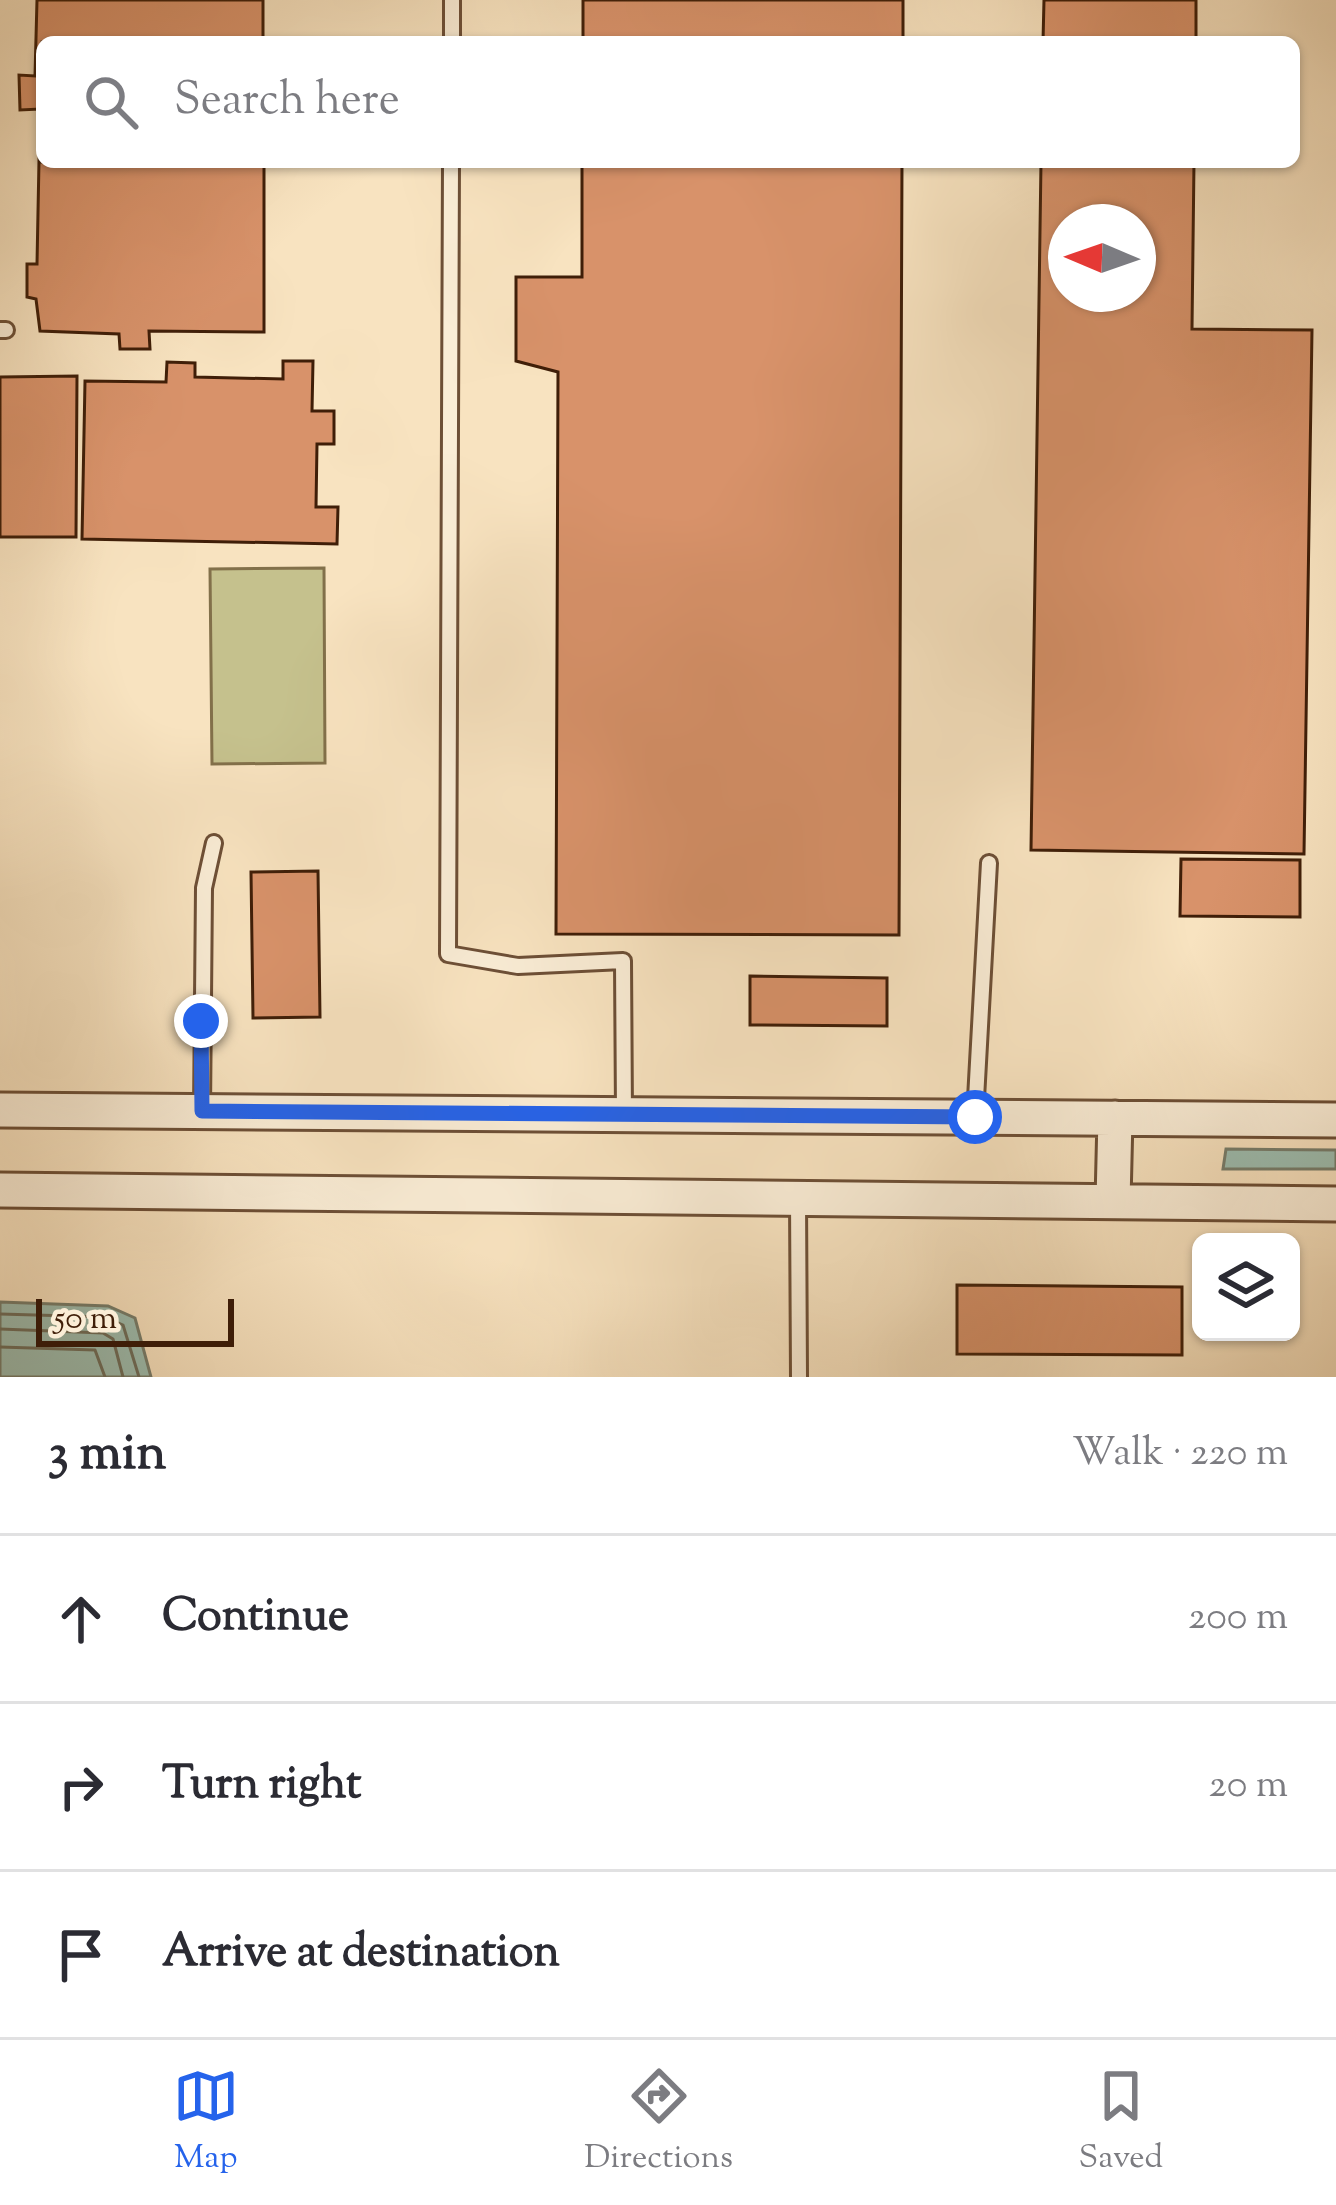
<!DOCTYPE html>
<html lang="en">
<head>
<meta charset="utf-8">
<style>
  :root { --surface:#fff; --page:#f7f7f7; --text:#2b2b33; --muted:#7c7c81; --line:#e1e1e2; --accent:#2563eb }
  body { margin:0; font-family:"Sorts Mill Goudy",serif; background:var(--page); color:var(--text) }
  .controls { position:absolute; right:36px; bottom:36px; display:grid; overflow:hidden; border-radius:18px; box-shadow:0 3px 9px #0004 }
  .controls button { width:108px; height:108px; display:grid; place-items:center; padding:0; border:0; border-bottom:3px solid var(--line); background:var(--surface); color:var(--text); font:60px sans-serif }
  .compass { position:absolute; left:1048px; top:204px; width:108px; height:108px; border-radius:50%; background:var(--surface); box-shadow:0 3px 9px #0004; rotate:272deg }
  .scale { position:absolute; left:36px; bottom:30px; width:198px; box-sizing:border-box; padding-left:12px; border:6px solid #3f1e08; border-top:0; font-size:33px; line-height:42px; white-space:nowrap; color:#3f1e08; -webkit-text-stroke:9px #faedd6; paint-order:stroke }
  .stop { position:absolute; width:36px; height:36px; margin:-27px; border:9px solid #2563eb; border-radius:50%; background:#fff }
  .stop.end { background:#2563eb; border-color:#fff; box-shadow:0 3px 12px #0008 }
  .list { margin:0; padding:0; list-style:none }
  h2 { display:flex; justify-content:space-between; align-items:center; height:156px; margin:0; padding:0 48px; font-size:51px }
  h2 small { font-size:39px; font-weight:400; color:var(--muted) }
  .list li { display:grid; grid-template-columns:78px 1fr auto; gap:36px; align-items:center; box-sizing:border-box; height:168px; padding:0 48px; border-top:3px solid var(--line) }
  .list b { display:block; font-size:45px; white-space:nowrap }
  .list em { font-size:39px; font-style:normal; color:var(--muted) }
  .icon { flex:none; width:66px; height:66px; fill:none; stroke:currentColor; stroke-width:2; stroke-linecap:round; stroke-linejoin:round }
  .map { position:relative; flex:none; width:1336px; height:1377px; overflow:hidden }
  .search { position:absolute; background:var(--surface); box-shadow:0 3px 9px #0004; left:36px; right:36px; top:36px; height:132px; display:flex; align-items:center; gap:30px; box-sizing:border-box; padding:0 42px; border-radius:18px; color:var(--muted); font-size:45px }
  .sheet { height:660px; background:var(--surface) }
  nav { display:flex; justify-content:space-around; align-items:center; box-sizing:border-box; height:168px; border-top:3px solid var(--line); background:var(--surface); font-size:33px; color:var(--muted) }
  nav a { display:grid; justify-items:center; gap:6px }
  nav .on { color:var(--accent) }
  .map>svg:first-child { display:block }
  .green { fill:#c5c18d; stroke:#82704a; stroke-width:3 }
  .water { fill:#9dbeb1; stroke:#777e6d; stroke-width:3 }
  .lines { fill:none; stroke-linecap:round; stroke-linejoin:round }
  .shore { stroke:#6e6e5c; stroke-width:3 }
  .building { fill:#d8926a; stroke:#3f1e08; stroke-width:3; fill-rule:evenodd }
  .service-casing { stroke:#6d4f36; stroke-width:20 }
  .tertiary-casing { stroke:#6d4f36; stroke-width:39 }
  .service { stroke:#faedd6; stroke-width:14 }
  .tertiary { stroke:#faedd6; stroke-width:33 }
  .route { stroke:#2563eb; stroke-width:15 }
</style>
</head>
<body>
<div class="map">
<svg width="1336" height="1377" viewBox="0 0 1336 1377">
  <rect width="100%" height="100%" fill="#f8e3c0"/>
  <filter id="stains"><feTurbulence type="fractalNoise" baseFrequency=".00167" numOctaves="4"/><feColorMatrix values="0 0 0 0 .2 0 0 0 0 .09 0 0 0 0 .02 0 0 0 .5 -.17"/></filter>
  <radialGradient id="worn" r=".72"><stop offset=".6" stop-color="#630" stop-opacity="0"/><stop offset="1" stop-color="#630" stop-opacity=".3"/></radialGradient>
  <!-- green -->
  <path class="green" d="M 324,568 L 325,763 L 212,764 L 210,569 Z"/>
  <!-- water -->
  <path class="water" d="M 1226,1149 L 1336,1150 L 1336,1169 L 1223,1169 Z
    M 0,1302 L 108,1306 L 135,1318 L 151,1377 L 0,1377 Z"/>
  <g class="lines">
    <!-- shore -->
    <path class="shore" d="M 0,1314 L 105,1317 L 123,1325 L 139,1377
      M 0,1329 L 103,1333 L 113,1339 L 123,1377
      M 0,1347 L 95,1350 L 105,1377"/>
  </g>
  <!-- building -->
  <path class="building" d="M 37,0 L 263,0 L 263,42 L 42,42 L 42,162 L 264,162 L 264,332 L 149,331 L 150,349 L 120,349 L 119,334 L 40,331 L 36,299 L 27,297 L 27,264 L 37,264 L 40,109 L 20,110 L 19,75 L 35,76 Z
    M 583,0 L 903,0 L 903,42 L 583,42 Z
    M 1044,0 L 1196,0 L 1196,42 L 1043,42 Z
    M 582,162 L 902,162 L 899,935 L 556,934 L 558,372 L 516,361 L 516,277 L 582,277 Z
    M 1041,162 L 1194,162 L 1192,329 L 1312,330 L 1304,854 L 1031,850 ZM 1066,222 L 1138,222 L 1138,294 L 1066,294 Z
    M 283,361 L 313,361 L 312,411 L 334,411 L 334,444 L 317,444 L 316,507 L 338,507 L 337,544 L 82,539 L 85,381 L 166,382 L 167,362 L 195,363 L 195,377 L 283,379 Z
    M 77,376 L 76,537 L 0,537 L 0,377 Z
    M 1181,859 L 1300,860 L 1300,917 L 1180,916 Z
    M 318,871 L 320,1017 L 253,1018 L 251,872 Z
    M 750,976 L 887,978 L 887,1026 L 750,1025 Z
    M 957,1285 L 1182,1287 L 1182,1355 L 957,1354 Z"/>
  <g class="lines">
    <defs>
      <path id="service" d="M 452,42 L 452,0
        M 451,162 L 448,954 L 518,966 L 623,961 L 624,1114
        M 0,330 L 6,330
        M 202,1111 L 204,888 L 214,843
        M 975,1117 L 989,863
        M 798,1198 L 799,1377"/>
      <path id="tertiary" d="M 0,1110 L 1336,1120
        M 0,1190 L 1336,1204
        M 1113,1201 L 1115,1118"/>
    </defs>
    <!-- service casing -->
    <use href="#service" class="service-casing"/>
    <!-- tertiary casing -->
    <use href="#tertiary" class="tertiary-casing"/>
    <!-- service -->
    <use href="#service" class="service"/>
    <!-- tertiary -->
    <use href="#tertiary" class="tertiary"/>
  </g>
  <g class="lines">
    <!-- route -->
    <path class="route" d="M 201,1021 L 202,1111 L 975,1117"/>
  </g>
  <rect width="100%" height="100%" filter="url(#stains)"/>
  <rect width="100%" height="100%" fill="url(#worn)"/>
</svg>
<div class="controls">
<button><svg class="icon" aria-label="layers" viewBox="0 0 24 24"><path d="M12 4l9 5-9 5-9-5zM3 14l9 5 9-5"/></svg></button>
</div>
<svg class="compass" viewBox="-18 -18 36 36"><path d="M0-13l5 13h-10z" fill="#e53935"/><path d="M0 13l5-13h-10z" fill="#7c7c81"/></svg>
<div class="scale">50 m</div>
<div class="stop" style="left:975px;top:1117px"></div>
<div class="stop end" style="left:201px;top:1021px"></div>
<div class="search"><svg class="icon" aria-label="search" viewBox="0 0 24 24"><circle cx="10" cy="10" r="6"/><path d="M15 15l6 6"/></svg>Search here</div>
</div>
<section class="sheet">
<h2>3 min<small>Walk · 220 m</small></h2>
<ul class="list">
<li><svg class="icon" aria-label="ahead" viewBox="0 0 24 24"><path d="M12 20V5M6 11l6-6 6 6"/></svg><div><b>Continue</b></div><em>200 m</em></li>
<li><svg class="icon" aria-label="right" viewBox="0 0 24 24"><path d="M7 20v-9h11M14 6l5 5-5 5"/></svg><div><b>Turn right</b></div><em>20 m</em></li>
<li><svg class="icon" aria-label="arrive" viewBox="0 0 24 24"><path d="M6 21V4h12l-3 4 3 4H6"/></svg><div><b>Arrive at destination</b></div></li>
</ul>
</section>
<nav>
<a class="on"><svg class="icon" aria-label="map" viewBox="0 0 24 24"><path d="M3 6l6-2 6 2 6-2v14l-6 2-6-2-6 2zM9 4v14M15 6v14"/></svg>Map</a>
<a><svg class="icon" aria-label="directions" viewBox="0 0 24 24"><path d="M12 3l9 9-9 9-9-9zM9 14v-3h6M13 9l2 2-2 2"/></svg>Directions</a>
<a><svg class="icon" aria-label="saved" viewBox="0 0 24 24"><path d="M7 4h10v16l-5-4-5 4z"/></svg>Saved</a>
</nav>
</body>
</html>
